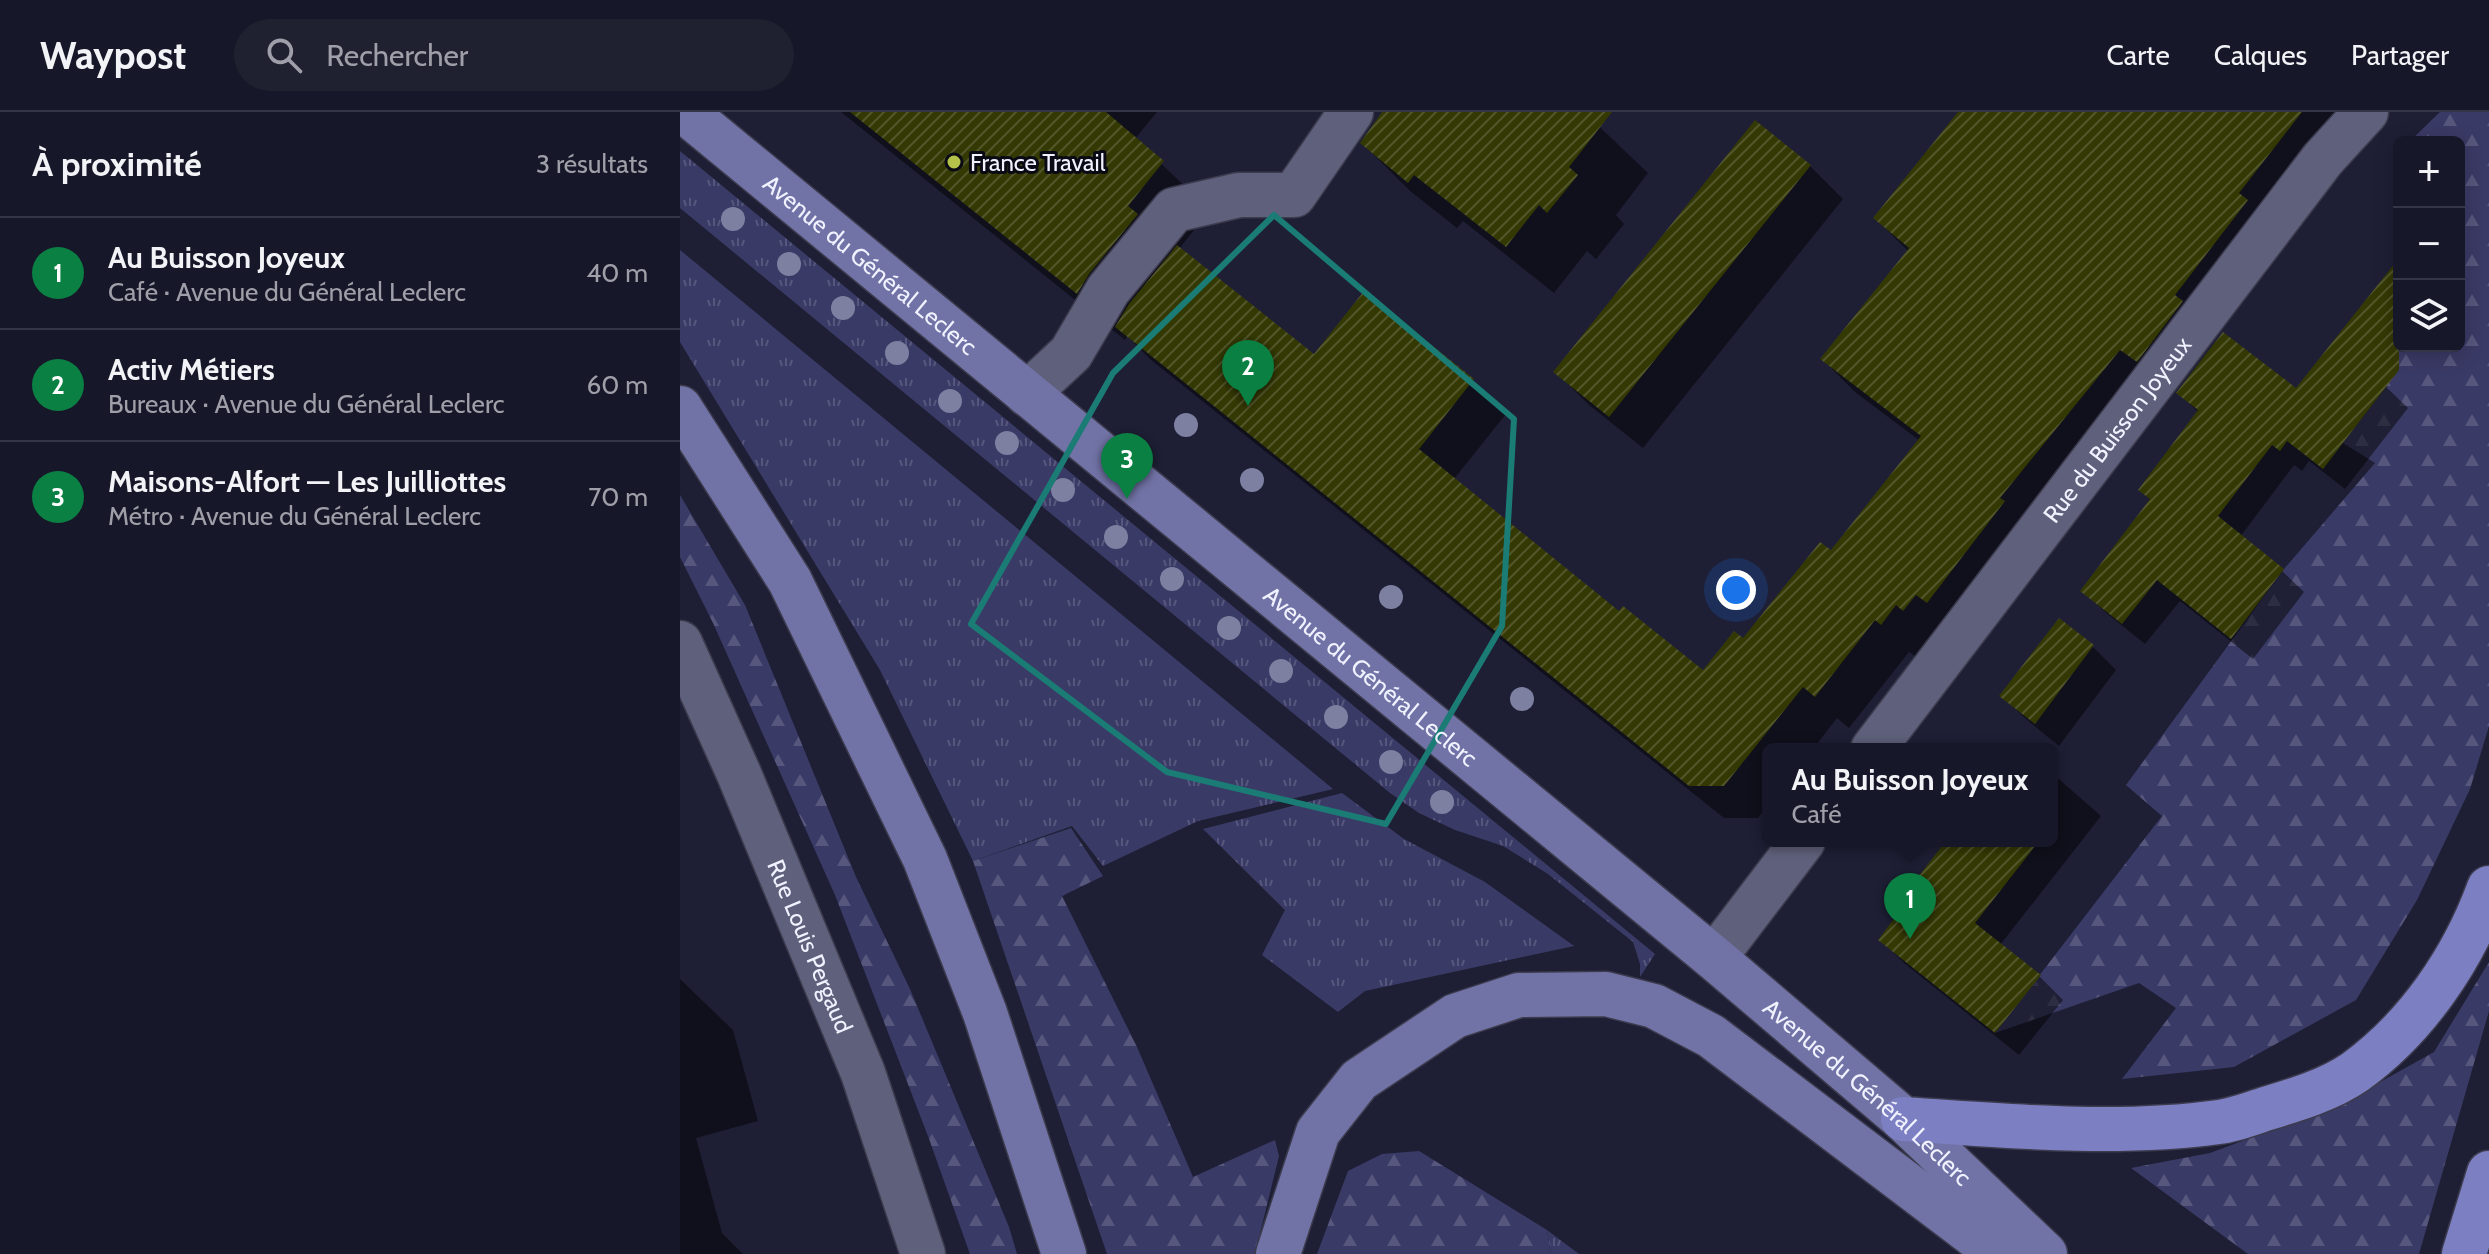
<!DOCTYPE html>
<html lang="fr">
<head>
<meta charset="utf-8">
<style>
  :root { --surface:#161728; --page:#1f2030; --text:#f1f3f6; --muted:#9e9fa8; --line:#353645; --accent:#0b8043 }
  body { margin:0; font-family:Cabin,sans-serif; background:var(--page); color:var(--text) }
  .controls { position:absolute; right:24px; top:24px; display:grid; overflow:hidden; border-radius:12px; box-shadow:0 4px 20px #0003 }
  .controls button { width:72px; height:72px; display:grid; place-items:center; padding:0; border:0; border-bottom:2px solid var(--line); background:var(--surface); color:var(--text); font:40px sans-serif }
  .you { position:absolute; left:1056px; top:478px; width:28px; height:28px; margin:-20px; border:6px solid #fff; border-radius:50%; background:#1a73e8; box-shadow:0 0 0 12px #1a73e833 }
  .badge { display:grid; place-items:center; width:52px; height:52px; border-radius:50%; background:var(--accent); color:#fff; font-size:26px; font-weight:700 }
  .pin { position:absolute; translate:-50% -66px; filter:drop-shadow(0 2px 4px #0008) }
  .pin::after { content:''; position:absolute; top:42px; width:28px; height:24px; background:inherit; clip-path:polygon(0 0,100% 0,50% 100%) }
  .popup { position:absolute; left:1082px; top:631px; width:296px; height:104px; box-sizing:border-box; display:grid; place-content:center; border-radius:12px; background:var(--surface); filter:drop-shadow(0 2px 6px #0005); font-size:26px; white-space:nowrap; color:var(--muted) }
  .popup b { font-size:30px; color:var(--text) }
  .popup::after { content:''; position:absolute; left:50%; top:100%; margin-left:-16px; border:16px solid transparent; border-top-color:var(--surface) }
  .list { margin:0; padding:0; list-style:none }
  h2 { display:flex; justify-content:space-between; align-items:center; height:104px; margin:0; padding:0 32px; font-size:34px }
  h2 small { font-size:26px; font-weight:400; color:var(--muted) }
  .list li { display:grid; grid-template-columns:52px 1fr auto; gap:24px; align-items:center; box-sizing:border-box; height:112px; padding:0 32px; border-top:2px solid var(--line) }
  .list b { display:block; font-size:30px; white-space:nowrap }
  .list p { margin:0; font-size:26px; white-space:nowrap; color:var(--muted) }
  .list em { font-size:26px; font-style:normal; color:var(--muted) }
  .icon { flex:none; width:44px; height:44px; fill:none; stroke:currentColor; stroke-width:2; stroke-linecap:round; stroke-linejoin:round }
  .map { position:relative; flex:none; width:1809px; height:1142px; overflow:hidden }
  header { display:flex; align-items:center; gap:48px; box-sizing:border-box; height:112px; padding:0 40px; background:var(--surface); border-bottom:2px solid var(--line) }
  header strong { font-size:38px }
  nav { display:flex; gap:44px; margin-inline-start:auto; font-size:28px }
  .search { width:560px; height:72px; background:var(--page); display:flex; align-items:center; gap:20px; box-sizing:border-box; padding:0 28px; border-radius:44px; color:var(--muted); font-size:30px }
  main { display:flex }
  aside { flex:1; background:var(--surface) }
  .map>svg:first-child { display:block }
  .grass { fill:url(#grass-tufts) }
  .forest { fill:url(#forest-firs) }
  .shadow { fill:#0007 }
  .building { fill:url(#building-hatch) }
  .lines { fill:none; stroke-linecap:round; stroke-linejoin:round }
  .minor-casing { stroke:#3c3b4e; stroke-width:47 }
  .primary-casing { stroke:#3c3b4e; stroke-width:47 }
  .motorway-casing { stroke:#3c3b4e; stroke-width:47 }
  .minor { stroke:#5f607b; stroke-width:44 }
  .primary { stroke:#7173a6; stroke-width:44 }
  .motorway { stroke:#7d7fc3; stroke-width:44 }
  .tree { fill:#7d80a1 }
  .marked { fill:none; stroke:#1a7c75; stroke-width:6; stroke-linejoin:round }
  .poi-dot { fill:#b5c249; stroke:#0a0a14; stroke-width:3 }
  .labels { text-anchor:middle; dominant-baseline:central; stroke-width:6; stroke-linejoin:round; paint-order:stroke }
  .poi-label { font-size:24px; fill:#f1f2ff; stroke:#0a0a14; text-anchor:start }
  .street-label { font-size:24px; fill:#f1f2ff; stroke:#0a0a14 }
</style>
</head>
<body>
<header>
<strong>Waypost</strong>
<div class="search"><svg class="icon" aria-label="search" viewBox="0 0 24 24"><circle cx="10" cy="10" r="6"/><path d="M15 15l6 6"/></svg>Rechercher</div>
<nav><a>Carte</a><a>Calques</a><a>Partager</a></nav>
</header>
<main>
<aside>
<h2>À proximité<small>3 résultats</small></h2>
<ul class="list">
<li><span class="badge">1</span><div><b>Au Buisson Joyeux</b><p>Café · Avenue du Général Leclerc</p></div><em>40 m</em></li>
<li><span class="badge">2</span><div><b>Activ Métiers</b><p>Bureaux · Avenue du Général Leclerc</p></div><em>60 m</em></li>
<li><span class="badge">3</span><div><b>Maisons-Alfort — Les Juilliottes</b><p>Métro · Avenue du Général Leclerc</p></div><em>70 m</em></li>
</ul>
</aside>
<div class="map">
<svg width="1809" height="1142" viewBox="0 0 1809 1142">
  <defs>
    <pattern id="grass-tufts" width="24" height="20" patternUnits="userSpaceOnUse" patternTransform="scale(2)"><rect width="24" height="20" fill="#3a3a66"/><path d="M3 7l-1-3M5 7V3M7 7l1-3M15 17l-1-3M17 17v-4M19 17l1-3" fill="none" stroke="#57577d"/></pattern>
    <pattern id="forest-firs" width="22" height="20" patternUnits="userSpaceOnUse" patternTransform="scale(2)"><rect width="22" height="20" fill="#3a3a66"/><path d="M5 1l3.5 6h-7zM16 11l3.5 6h-7z" fill="#57577d"/></pattern>
    <pattern id="building-hatch" width="6" height="6" patternUnits="userSpaceOnUse" patternTransform="scale(2)"><rect width="6" height="6" fill="#343904"/><path d="M-1 1l2-2M0 6l6-6M5 7l2-2" fill="none" stroke="#52562a"/></pattern>
  </defs>
  <rect width="100%" height="100%" fill="#1e1f35"/>
  <!-- grass -->
  <path class="grass" d="M 0,39 L 975,842 L 960,865 L 960,852 L 953,830 L 868,762 L 823,734 L 775,718 L 739,701 L 710,681 L 0,96 Z
    M 0,138 L 653,677 L 518,709 L 423,754 L 392,714 L 293,749 L 200,558 L 0,230 Z
    M 662,681 L 724,727 L 805,770 L 894,834 L 685,879 L 658,900 L 582,843 L 605,798 L 523,717 Z
    M 867,1118 L 899,1142 L 871,1142 Z"/>
  <!-- forest -->
  <path class="forest" d="M 1760,0 L 1809,0 L 1809,614 L 1790,677 L 1737,788 L 1676,888 L 1554,955 L 1442,967 L 1496,896 L 1459,871 L 1315,921 L 1482,704 L 1446,673 L 1604,457 L 1695,351 L 1663,331 L 1707,274 L 1685,253 L 1719,234 L 1779,234 L 1779,30 L 1729,30 Z
    M 0,383 L 65,493 L 176,765 L 230,877 L 329,1115 L 337,1142 L 290,1142 L 248,1024 L 155,783 L 33,511 L 0,445 Z
    M 391,716 L 423,764 L 382,784 L 457,935 L 513,1065 L 595,1028 L 599,1044 L 575,1142 L 427,1142 L 293,749 Z
    M 1809,850 L 1809,899 L 1739,1142 L 1568,1142 L 1451,1056 L 1530,1041 L 1659,993 L 1754,940 Z
    M 739,1039 L 867,1118 L 871,1142 L 637,1142 L 668,1059 L 702,1042 Z"/>
  <!-- shadow -->
  <path class="shadow" d="M 161,0 L 477,0 L 455,27 L 530,98 L 499,137 L 634,244 L 684,182 L 793,269 L 826,302 L 774,367 L 940,502 L 1023,561 L 1064,529 L 1151,441 L 1240,329 L 1175,280 L 1142,247 L 1229,140 L 1195,106 L 1281,0 L 1654,0 L 1667,13 L 1258,530 L 1250,524 L 1235,544 L 1229,540 L 1169,616 L 1157,606 L 1133,637 L 1088,637 L 1088,693 L 1078,706 L 1044,706 L 471,248 L 447,224 L 445,228 Z
    M 707,0 L 904,0 L 968,61 L 936,103 L 944,112 L 916,147 L 907,139 L 874,181 L 783,109 L 777,116 L 730,79 L 682,31 Z
    M 1076,11 L 1130,54 L 1163,87 L 963,336 L 909,293 L 876,260 Z
    M 1706,275 L 1728,296 L 1665,377 L 1629,349 L 1622,359 L 1614,353 L 1560,425 L 1602,459 L 1624,480 L 1573,547 L 1500,489 L 1465,532 L 1425,500 L 1403,479 L 1471,389 L 1461,378 L 1518,300 L 1499,281 Z
    M 1379,508 L 1413,535 L 1436,558 L 1379,634 L 1346,607 L 1322,584 Z
    M 1372,661 L 1421,704 L 1320,833 L 1359,864 L 1383,888 L 1339,943 L 1224,851 L 1201,828 L 1228,792 L 1268,729 L 1372,729 Z
    M 0,867 L 53,918 L 78,1009 L 16,1026 L 42,1121 L 63,1142 L 0,1142 Z"/>
  <!-- building -->
  <path class="building" d="M 170,0 L 426,0 L 484,49 L 448,94 L 458,102 L 409,162 L 397,182 Z
    M 702,0 L 932,0 L 889,55 L 898,63 L 867,101 L 859,93 L 826,135 L 734,63 L 728,71 L 680,31 Z
    M 1278,0 L 1622,0 L 1559,81 L 1568,88 L 1495,183 L 1503,189 L 1457,250 L 1440,238 L 1320,386 L 1325,389 L 1247,491 L 1236,483 L 1223,499 L 1216,493 L 1201,513 L 1195,508 L 1135,585 L 1123,575 L 1044,674 L 1009,674 L 435,215 L 449,192 L 497,133 L 634,242 L 684,179 L 794,267 L 739,337 L 939,499 L 943,494 L 1023,558 L 1054,519 L 1063,526 L 1140,430 L 1151,438 L 1241,324 L 1140,247 L 1229,136 L 1193,106 Z
    M 1075,8 L 1131,53 L 929,305 L 873,260 Z
    M 1719,146 L 1719,258 L 1643,357 L 1607,329 L 1600,339 L 1592,333 L 1538,404 L 1604,457 L 1551,527 L 1477,468 L 1442,512 L 1400,479 L 1470,387 L 1458,378 L 1518,298 L 1496,281 L 1543,220 L 1616,276 Z
    M 1379,506 L 1414,533 L 1355,612 L 1319,584 Z
    M 1266,729 L 1359,729 L 1295,811 L 1361,863 L 1315,921 L 1198,828 L 1226,791 L 1220,788 Z"/>
  <g class="lines">
    <defs>
      <g id="minor">
        <path d="M 347,282 L 391,241 L 428,178 L 494,98 L 559,83 L 614,83 L 671,0"/>
        <path id="s1" d="M 0,531 L 59,662 L 183,961 L 243,1142"/>
        <path id="s2" d="M 1193,637 L 1643,47 L 1686,0"/>
        <path d="M 1034,846 L 1123,729"/>
      </g>
      <g id="primary">
        <path id="s3" d="M 5,0 L 1034,846 L 1223,1007 L 1365,1142"/>
        <path d="M 0,296 L 110,469 L 245,747 L 305,901 L 384,1142"/>
        <path d="M 598,1142 L 638,1020 L 679,968 L 775,904 L 839,883 L 926,882 L 974,894 L 1031,924 L 1319,1142"/>
      </g>
      <path id="motorway" d="M 1223,1007 C 1326,1014 1437,1024 1539,1010 C 1554,1008 1570,1002 1585,997 C 1615,988 1649,978 1675,960 C 1737,915 1783,847 1809,776
        M 1784,1142 L 1809,1061"/>
    </defs>
    <!-- minor casing -->
    <use href="#minor" class="minor-casing"/>
    <!-- primary casing -->
    <use href="#primary" class="primary-casing"/>
    <!-- motorway casing -->
    <use href="#motorway" class="motorway-casing"/>
    <!-- minor -->
    <use href="#minor" class="minor"/>
    <!-- primary -->
    <use href="#primary" class="primary"/>
    <!-- motorway -->
    <use href="#motorway" class="motorway"/>
  </g>
  <!-- trees -->
  <g class="tree">
    <circle cx="53" cy="107" r="12"/>
    <circle cx="109" cy="152" r="12"/>
    <circle cx="163" cy="196" r="12"/>
    <circle cx="217" cy="241" r="12"/>
    <circle cx="270" cy="289" r="12"/>
    <circle cx="506" cy="313" r="12"/>
    <circle cx="327" cy="331" r="12"/>
    <circle cx="572" cy="368" r="12"/>
    <circle cx="383" cy="378" r="12"/>
    <circle cx="436" cy="425" r="12"/>
    <circle cx="492" cy="467" r="12"/>
    <circle cx="711" cy="485" r="12"/>
    <circle cx="549" cy="516" r="12"/>
    <circle cx="601" cy="559" r="12"/>
    <circle cx="842" cy="587" r="12"/>
    <circle cx="656" cy="605" r="12"/>
    <circle cx="711" cy="650" r="12"/>
    <circle cx="762" cy="690" r="12"/>
  </g>
  <!-- marked area -->
  <path class="marked" d="M 594,103 L 834,307 L 822,514 L 706,712 L 487,660 L 291,512 L 433,261 Z"/>
  <!-- markers -->
  <circle class="poi-dot" cx="274" cy="50" r="8"/>
  <g class="labels">
    <!-- poi labels -->
    <g class="poi-label">
      <text x="290" y="50">France Travail</text>
    </g>
    <!-- street labels -->
    <g class="street-label">
      <text stroke="none"><textPath href="#s3" startOffset="240">Avenue du Général Leclerc</textPath></text>
      <text stroke="none"><textPath href="#s2" startOffset="402">Rue du Buisson Joyeux</textPath></text>
      <text stroke="none"><textPath href="#s3" startOffset="888">Avenue du Général Leclerc</textPath></text>
      <text stroke="none"><textPath href="#s1" startOffset="330">Rue Louis Pergaud</textPath></text>
      <text stroke="none"><textPath href="#s3" startOffset="1536">Avenue du Général Leclerc</textPath></text>
    </g>
  </g>
</svg>
<div class="controls">
<button>+</button>
<button>−</button>
<button><svg class="icon" aria-label="layers" viewBox="0 0 24 24"><path d="M12 4l9 5-9 5-9-5zM3 14l9 5 9-5"/></svg></button>
</div>
<div class="you"></div>
<div class="pin badge" style="left:1230px;top:827px">1</div>
<div class="popup"><b>Au Buisson Joyeux</b>Café</div>
<div class="pin badge" style="left:568px;top:294px">2</div>
<div class="pin badge" style="left:447px;top:387px">3</div>
</div>
</main>
</body>
</html>
